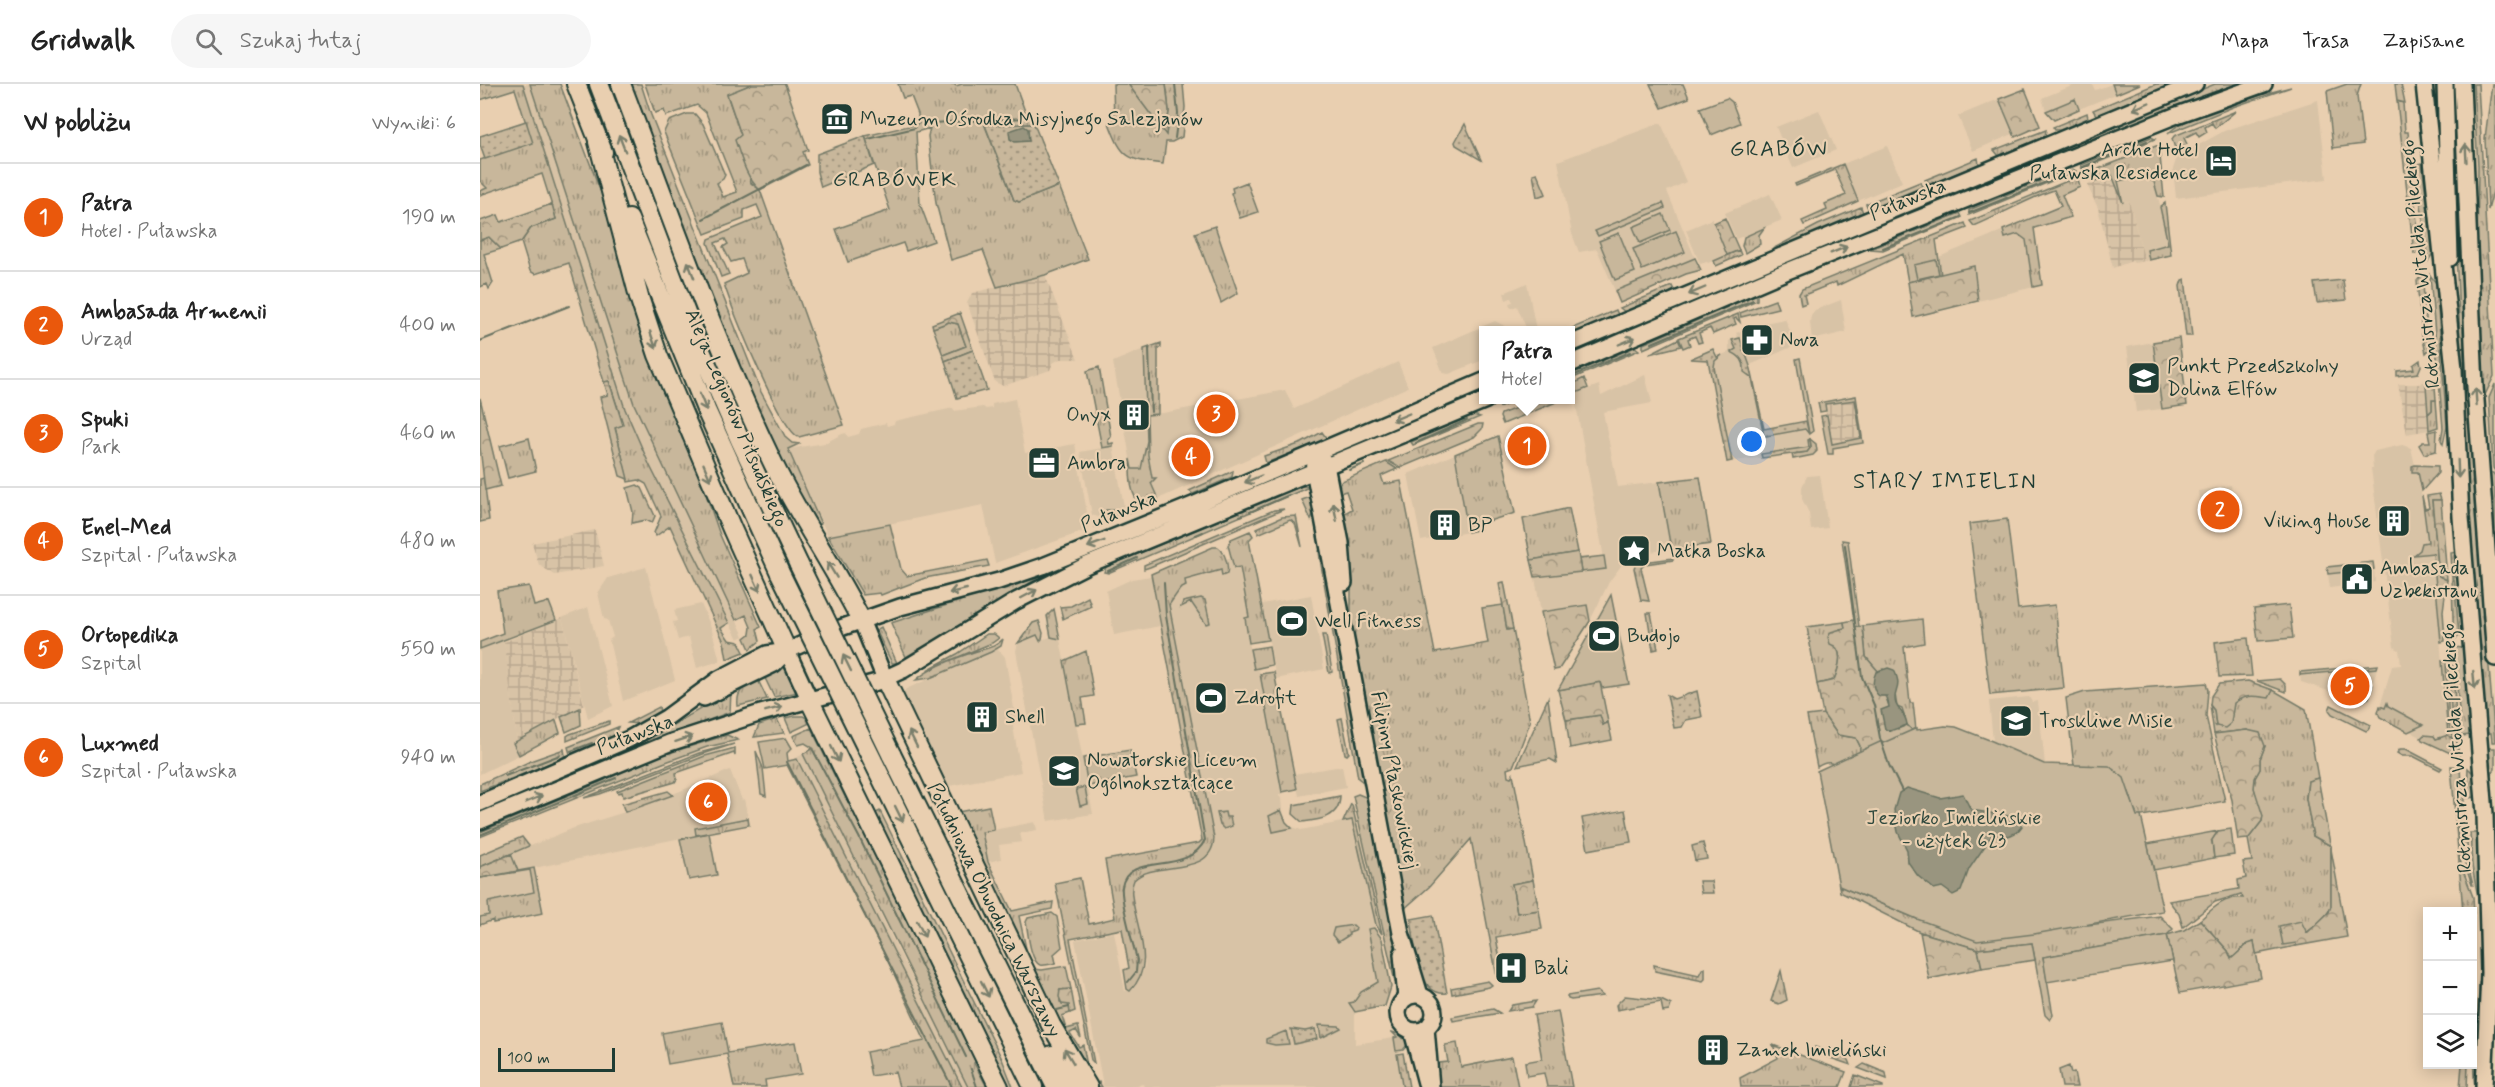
<!DOCTYPE html>
<html lang="pl">
<head>
<meta charset="utf-8">
<style>
  :root { --surface:#fff; --page:#f6f6f6; --text:#222; --muted:#767676; --line:#e0e0e0; --accent:#ea580c }
  body { margin:0; font-family:Mynerve,sans-serif; background:var(--page); color:var(--text) }
  .controls { position:absolute; right:18px; bottom:18px; display:grid; overflow:hidden; border-radius:0px; box-shadow:0 3px 15px #0003 }
  .controls button { width:54px; height:54px; display:grid; place-items:center; padding:0; border:0; border-bottom:2px solid var(--line); background:var(--surface); color:var(--text); font:30px sans-serif }
  .scale { position:absolute; left:18px; bottom:15px; width:117px; box-sizing:border-box; padding-left:6px; border:3px solid #1f3d34; border-top:0; font-size:16px; line-height:21px; white-space:nowrap; color:#1f3d34; -webkit-text-stroke:4px #e9cfb0; paint-order:stroke }
  .you { position:absolute; left:1272px; top:358px; width:21px; height:21px; margin:-15px; border:4px solid #fff; border-radius:50%; background:#1a73e8; box-shadow:0 0 0 9px #1a73e833 }
  .badge { display:grid; place-items:center; width:39px; height:39px; border-radius:50%; background:var(--accent); color:#fff; font-size:20px; font-weight:700 }
  .pin { position:absolute; translate:-50% -50%; border:3px solid #fff; box-shadow:0 2px 6px #0006 }
  .popup { position:absolute; left:999px; top:242px; width:96px; height:78px; box-sizing:border-box; display:grid; place-content:center; border-radius:0px; background:var(--surface); filter:drop-shadow(0 2px 4px #0005); font-size:20px; white-space:nowrap; color:var(--muted) }
  .popup b { font-size:22px; color:var(--text) }
  .popup::after { content:''; position:absolute; left:50%; top:100%; margin-left:-12px; border:12px solid transparent; border-top-color:var(--surface) }
  .list { margin:0; padding:0; list-style:none }
  h2 { display:flex; justify-content:space-between; align-items:center; height:78px; margin:0; padding:0 24px; font-size:26px }
  h2 small { font-size:20px; font-weight:400; color:var(--muted) }
  .list li { display:grid; grid-template-columns:39px 1fr auto; gap:18px; align-items:center; box-sizing:border-box; height:108px; padding:0 24px; border-top:2px solid var(--line) }
  .list b { display:block; font-size:22px; white-space:nowrap }
  .list p { margin:0; font-size:20px; white-space:nowrap; color:var(--muted) }
  .list em { font-size:20px; font-style:normal; color:var(--muted) }
  .icon { flex:none; width:33px; height:33px; fill:none; stroke:currentColor; stroke-width:2; stroke-linecap:round; stroke-linejoin:round }
  .map { position:relative; flex:none; width:2015px; height:1003px; overflow:hidden }
  header { display:flex; align-items:center; gap:36px; box-sizing:border-box; height:84px; padding:0 30px; background:var(--surface); border-bottom:2px solid var(--line) }
  header strong { font-size:28px }
  nav { display:flex; gap:33px; margin-inline-start:auto; font-size:21px }
  .search { width:420px; height:54px; background:var(--page); display:flex; align-items:center; gap:15px; box-sizing:border-box; padding:0 21px; border-radius:33px; color:var(--muted); font-size:22px }
  main { display:flex }
  aside { flex:1; background:var(--surface) }
  .map>svg:first-child { display:block }
  .built { fill:#d8c3a6 }
  .industrial { fill:url(#industrial-grid) }
  .grass { fill:url(#grass-tufts); stroke:#747a68; stroke-width:1.5 }
  .forest { fill:url(#forest-crowns); stroke:#747a68; stroke-width:1.5 }
  .park { fill:#c8b79b; stroke:#747a68; stroke-width:1.5 }
  .garden { fill:url(#garden-dots); stroke:#747a68; stroke-width:1.5 }
  .water { fill:#99957f; stroke:#687261; stroke-width:1.5 }
  .lines { fill:none; stroke-linecap:round; stroke-linejoin:round }
  .stream { stroke:#687261; stroke-width:2 }
  .major-casing { stroke:#1f3d34; stroke-width:20 }
  .highway-casing { stroke:#1f3d34; stroke-width:22 }
  .major { stroke:#e9cfb0; stroke-width:15 }
  .highway { stroke:#e9cfb0; stroke-width:18 }
  .highway-bridge-casing { stroke:#1f3d34; stroke-width:22; stroke-linecap:butt }
  .highway-bridge { stroke:#e9cfb0; stroke-width:18 }
  .oneway { stroke:#7a7f6c }
  .labels { text-anchor:middle; dominant-baseline:central; stroke-width:4.5; stroke-linejoin:round; paint-order:stroke }
  .poi-label { font-size:20px; fill:#1f3d34; stroke:#e9cfb0; text-anchor:start }
  .street-label { font-size:20px; fill:#1f3d34; stroke:#e9cfb0 }
  .park-label { font-size:20px; fill:#30493e; stroke:#e9cfb0 }
  .neighbourhood-label { font-size:21px; letter-spacing:1.5px; fill:#1f3d34; stroke:#e9cfb0 }
  .quarter-label { font-size:22px; letter-spacing:1.5px; fill:#1f3d34; stroke:#e9cfb0 }
</style>
</head>
<body>
<header>
<strong>Gridwalk</strong>
<div class="search"><svg class="icon" aria-label="search" viewBox="0 0 24 24"><circle cx="10" cy="10" r="6"/><path d="M15 15l6 6"/></svg>Szukaj tutaj</div>
<nav><a>Mapa</a><a>Trasa</a><a>Zapisane</a></nav>
</header>
<main>
<aside>
<h2>W pobliżu<small>Wyniki: 6</small></h2>
<ul class="list">
<li><span class="badge">1</span><div><b>Patra</b><p>Hotel · Puławska</p></div><em>190 m</em></li>
<li><span class="badge">2</span><div><b>Ambasada Armenii</b><p>Urząd</p></div><em>400 m</em></li>
<li><span class="badge">3</span><div><b>Spuki</b><p>Park</p></div><em>460 m</em></li>
<li><span class="badge">4</span><div><b>Enel-Med</b><p>Szpital · Puławska</p></div><em>480 m</em></li>
<li><span class="badge">5</span><div><b>Ortopedika</b><p>Szpital</p></div><em>550 m</em></li>
<li><span class="badge">6</span><div><b>Luxmed</b><p>Szpital · Puławska</p></div><em>940 m</em></li>
</ul>
</aside>
<div class="map">
<svg width="2015" height="1003" viewBox="0 0 2015 1003">
  <defs>
    <pattern id="industrial-grid" width="8" height="8" patternUnits="userSpaceOnUse" patternTransform="scale(1.5)"><rect width="8" height="8" fill="#d8c3a6"/><path d="M0 4h8M4 0v8" fill="none" stroke="#b9a890"/></pattern>
    <pattern id="grass-tufts" width="24" height="20" patternUnits="userSpaceOnUse" patternTransform="scale(1.5)"><rect width="24" height="20" fill="#c8b79b"/><path d="M3 7l-1-3M5 7V3M7 7l1-3M15 17l-1-3M17 17v-4M19 17l1-3" fill="none" stroke="#a2967f"/></pattern>
    <pattern id="forest-crowns" width="20" height="18" patternUnits="userSpaceOnUse" patternTransform="scale(1.5)"><rect width="20" height="18" fill="#c8b79b"/><path d="M2 6a3 3 0 1 1 6 0M12 15a3 3 0 1 1 6 0" fill="none" stroke="#a2967f"/></pattern>
    <pattern id="garden-dots" width="8" height="8" patternUnits="userSpaceOnUse" patternTransform="scale(1.5)"><rect width="8" height="8" fill="#c8b79b"/><path d="M2 2h.1M6 6h.1" fill="none" stroke="#a2967f" stroke-width="1.8" stroke-linecap="round"/></pattern>
  </defs>
  <rect width="100%" height="100%" fill="#e9cfb0"/>
  <filter id="ink" filterUnits="userSpaceOnUse"><feTurbulence type="fractalNoise" baseFrequency=".0167" numOctaves="2"/><feDisplacementMap in="SourceGraphic" scale="12" xChannelSelector="R" yChannelSelector="G"/><feConvolveMatrix kernelMatrix="1 2 1 2 8 2 1 2 1" color-interpolation-filters="sRGB"/></filter>
  <g filter="url(#ink)">
    <!-- built -->
    <path class="built" d="M 43,0 L 50,0 L 154,320 L 264,552 L 258,555 L 169,380 L 145,325 Z
      M 1597,0 L 1612,0 L 1615,6 L 1632,0 L 1636,10 L 1599,25 L 1595,15 L 1566,27 L 1562,14 Z
      M 1519,15 L 1533,50 L 1493,67 L 1478,32 Z
      M 1838,16 L 1847,95 L 1696,114 L 1693,85 L 1697,73 L 1744,47 Z
      M 1339,26 L 1356,66 L 1313,84 L 1296,43 Z
      M 1181,39 L 1206,98 L 1187,107 L 1215,174 L 1135,207 L 1117,165 L 1099,168 L 1092,150 L 1078,77 Z
      M 1407,62 L 1422,98 L 1378,117 L 1363,80 Z
      M 1664,92 L 1674,98 L 1688,151 L 1688,161 L 1667,166 L 1669,176 L 1665,177 L 1649,117 L 1644,118 L 1638,97 Z
      M 1290,110 L 1302,136 L 1256,155 L 1245,129 Z
      M 1232,135 L 1247,171 L 1228,179 L 1227,178 L 1220,180 L 1206,146 Z
      M 1524,146 L 1525,154 L 1538,150 L 1546,156 L 1553,203 L 1498,217 L 1494,183 L 1461,191 L 1459,173 Z
      M 1047,199 L 1056,246 L 1047,246 L 1037,222 L 1031,224 L 1029,219 L 1033,218 L 1031,214 L 1026,216 L 1024,209 Z
      M 1361,216 L 1366,248 L 1332,256 L 1330,238 L 1331,231 L 1335,226 Z
      M 1305,235 L 1316,261 L 1270,281 L 1284,345 L 1326,337 L 1331,363 L 1327,368 L 1247,378 L 1228,276 L 1210,275 L 1233,265 L 1237,273 L 1249,268 L 1249,257 L 1258,253 L 1256,249 L 1284,239 Z
      M 1015,237 L 1023,241 L 1026,246 L 1004,246 L 1003,276 L 969,290 L 963,289 L 953,264 Z
      M 1673,258 L 1682,325 L 1656,328 L 1647,263 Z
      M 664,265 L 667,330 L 683,329 L 805,306 L 814,325 L 918,278 L 928,303 L 678,415 L 671,398 L 676,395 L 672,395 L 667,354 L 661,386 L 652,385 L 633,278 Z
      M 1165,291 L 1172,319 L 1123,328 L 1138,403 L 1179,398 L 1191,465 L 1149,471 L 1129,498 L 1110,537 L 1107,521 L 1061,528 L 1055,494 L 1126,485 L 1094,310 L 1119,301 L 1121,312 Z
      M 535,315 L 545,369 L 595,360 L 609,440 L 607,446 L 515,479 L 503,421 L 348,452 L 308,365 L 345,359 L 362,350 L 366,349 L 368,353 L 379,350 L 381,345 L 406,339 L 407,342 L 414,340 L 415,337 L 473,324 L 474,327 L 503,323 L 506,325 L 512,324 L 512,320 Z
      M 1922,361 L 1931,364 L 1935,381 L 1932,383 L 1932,388 L 1938,388 L 1948,458 L 1936,470 L 1953,468 L 1969,665 L 1960,664 L 1898,629 L 1912,582 L 1921,581 L 1919,566 L 1914,563 L 1891,384 L 1893,384 L 1892,372 L 1895,367 Z
      M 633,362 L 645,428 L 625,428 L 621,434 L 612,431 L 600,368 Z
      M 975,370 L 988,448 L 941,457 L 928,390 Z
      M 1340,391 L 1348,444 L 1331,446 L 1329,429 L 1322,415 L 1322,403 L 1327,392 Z
      M 1751,401 L 1755,436 L 1722,440 L 1718,407 Z
      M 752,473 L 754,484 L 760,483 L 760,486 L 769,533 L 765,535 L 774,585 L 779,585 L 803,710 L 798,711 L 802,715 L 804,735 L 810,742 L 821,746 L 872,736 L 896,841 L 894,844 L 888,845 L 898,899 L 881,908 L 871,925 L 875,928 L 875,960 L 914,954 L 923,1003 L 664,1003 L 663,1000 L 647,1003 L 624,1003 L 623,1001 L 595,856 L 634,848 L 645,907 L 650,906 L 656,901 L 665,882 L 651,808 L 654,796 L 665,789 L 715,779 L 734,758 L 689,521 L 700,505 L 706,502 L 705,496 L 741,486 L 747,481 L 746,475 Z
      M 166,483 L 195,596 L 143,617 L 129,556 L 133,553 L 128,536 L 124,535 L 118,509 L 128,494 Z
      M 1894,485 L 1895,498 L 1850,504 L 1848,490 Z
      M 671,492 L 680,542 L 634,551 L 626,507 L 652,495 Z
      M 831,511 L 844,585 L 796,595 L 782,520 Z
      M 221,520 L 231,543 L 240,577 L 217,584 L 209,553 L 198,556 L 193,538 L 197,537 L 194,526 Z
      M 108,523 L 133,622 L 108,634 L 82,534 Z
      M 557,551 L 560,556 L 571,553 L 580,555 L 613,730 L 568,737 L 536,567 L 538,559 Z
      M 24,555 L 37,656 L 33,659 L 39,671 L 0,690 L 0,565 Z
      M 518,565 L 525,573 L 536,636 L 532,637 L 541,688 L 464,703 L 421,616 L 424,613 L 423,609 L 426,605 Z
      M 1897,584 L 1889,614 L 1882,618 L 1821,598 L 1820,591 Z
      M 1549,613 L 1552,618 L 1558,617 L 1565,680 L 1513,657 L 1509,617 Z
      M 323,670 L 414,858 L 488,1003 L 482,1003 L 417,876 L 316,674 Z
      M 862,682 L 866,703 L 819,712 L 814,690 Z
      M 250,686 L 262,716 L 264,715 L 268,734 L 215,744 L 216,751 L 54,784 L 63,829 L 13,839 L 13,836 L 0,841 L 0,794 L 38,787 L 31,770 L 94,744 L 167,721 Z
      M 555,738 L 557,746 L 540,749 L 542,758 L 519,761 L 521,775 L 508,778 L 502,748 Z"/>
    <!-- industrial -->
    <path class="industrial" d="M 1632,91 L 1643,118 L 1649,117 L 1665,177 L 1654,179 L 1652,177 L 1633,184 L 1618,124 L 1607,101 Z
      M 565,191 L 598,275 L 580,275 L 573,279 L 570,286 L 523,302 L 515,298 L 487,219 L 492,209 Z
      M 1945,297 L 1949,346 L 1927,350 L 1918,300 L 1939,300 Z
      M 1375,315 L 1382,354 L 1352,360 L 1344,320 Z
      M 115,446 L 124,482 L 75,491 L 59,481 L 52,459 Z
      M 82,534 L 104,621 L 37,656 L 24,558 Z"/>
    <!-- grass -->
    <path class="grass" d="M 0,0 L 43,0 L 145,325 L 169,380 L 249,539 L 241,544 L 249,556 L 259,558 L 264,568 L 247,575 L 244,558 L 190,442 L 176,452 L 174,449 L 181,432 L 166,400 L 159,396 L 148,398 L 135,343 L 143,340 L 129,297 L 124,298 L 89,179 L 55,190 L 50,187 L 41,158 L 51,144 L 76,135 L 62,90 L 0,111 L 0,107 L 7,104 L 0,97 L 0,76 L 52,58 L 35,5 L 0,16 Z
      M 50,0 L 80,0 L 131,135 L 240,451 L 281,543 L 277,545 L 280,557 L 270,565 L 265,554 L 270,550 L 271,543 L 266,531 L 256,536 L 154,320 Z
      M 147,0 L 161,0 L 171,31 L 281,308 L 306,354 L 312,359 L 319,360 L 308,365 L 341,440 L 337,442 L 303,382 L 265,303 Z
      M 165,0 L 272,0 L 247,11 L 261,51 L 271,99 L 280,106 L 364,341 L 319,353 C 301,348 252,224 244,200 L 267,189 L 262,175 L 251,178 L 243,163 L 248,160 L 245,155 L 235,159 L 249,190 L 241,193 L 228,159 L 229,155 L 282,133 L 277,121 L 264,126 L 264,135 L 225,150 L 184,48 L 189,37 L 207,30 L 215,30 L 223,40 L 245,91 L 243,95 L 237,99 L 243,113 L 257,108 L 226,29 L 217,21 L 186,32 L 184,26 L 175,29 Z
      M 418,0 L 474,0 L 476,2 L 482,0 L 535,0 L 546,30 L 550,29 L 554,40 L 505,42 L 534,116 L 539,118 L 579,102 L 608,175 L 565,191 L 517,203 L 503,166 L 471,176 L 456,119 L 448,52 L 450,44 L 436,48 L 440,120 L 454,157 L 426,167 L 423,159 L 368,178 L 356,145 L 410,126 L 385,52 L 438,40 L 438,30 L 431,12 L 423,14 Z
      M 633,0 L 648,0 L 686,50 L 689,27 L 686,0 L 703,0 L 705,23 L 702,53 L 692,58 L 686,58 L 683,80 C 647,76 642,74 629,39 L 634,39 Z
      M 1170,0 L 1203,0 L 1209,14 L 1182,24 Z
      M 1632,0 L 1660,0 L 1636,10 Z
      M 1676,0 L 1685,0 L 1685,3 L 1616,31 L 1613,26 Z
      M 1735,0 L 1758,0 L 1543,85 L 1542,80 Z
      M 1867,0 L 1881,0 L 1877,12 L 1883,60 L 1853,64 L 1847,7 Z
      M 1949,0 L 1973,0 L 1976,21 L 1984,271 L 2015,658 L 2012,658 L 2011,649 L 2006,649 L 1987,414 L 1972,76 L 1960,77 L 1963,153 Z
      M 1993,0 L 1998,0 L 2014,292 L 2004,313 L 1997,175 L 1998,82 Z
      M 2012,0 L 2015,0 L 2015,100 L 2008,126 L 2005,54 Z
      M 1811,3 L 1753,23 L 1689,49 C 1702,32 1787,9 1811,3 Z
      M 1595,15 L 1599,25 L 1574,36 L 1566,27 Z
      M 1917,17 L 1923,19 L 1925,48 L 1928,48 L 1940,169 L 1934,170 Z
      M 1756,27 L 1735,44 L 1732,39 L 1725,43 L 1727,48 L 1719,53 L 1716,48 L 1704,54 L 1707,60 L 1695,64 L 1692,55 L 1694,52 Z
      M 1607,29 L 1608,34 L 1580,46 L 1575,46 L 1573,43 Z
      M 1566,46 L 1565,52 L 1519,72 L 1514,66 Z
      M 1671,53 L 1675,55 L 1602,85 L 1601,81 Z
      M 1676,62 L 1679,62 L 1684,113 L 1678,112 L 1674,98 L 1664,92 L 1638,97 L 1643,119 L 1632,91 L 1615,98 L 1611,88 Z
      M 1498,74 L 1499,80 L 1454,99 L 1446,98 L 1445,96 Z
      M 1942,79 L 1953,169 L 1948,177 L 1936,80 Z
      M 1363,80 L 1378,117 L 1324,141 L 1322,137 L 1347,126 L 1345,120 L 1366,111 L 1355,86 L 1316,102 L 1315,100 Z
      M 1591,84 L 1596,87 L 1489,131 L 1489,126 Z
      M 1057,89 L 1066,110 L 1057,113 L 1053,90 Z
      M 1597,93 L 1600,103 L 1582,111 L 1591,133 L 1554,144 L 1562,201 L 1553,203 L 1546,156 L 1538,150 L 1525,154 L 1523,146 L 1581,122 L 1574,106 C 1546,115 1521,131 1494,142 L 1490,137 Z
      M 767,98 L 778,128 L 760,134 L 751,109 L 753,108 L 752,104 Z
      M 1440,98 L 1442,103 L 1389,126 L 1386,120 Z
      M 1685,119 L 1691,171 L 1669,176 L 1667,166 L 1688,160 L 1680,123 Z
      M 1381,123 L 1383,129 L 1303,164 L 1296,163 L 1338,141 Z
      M 1480,129 L 1482,133 L 1403,166 L 1390,165 Z
      M 1485,139 L 1487,144 L 1456,156 L 1461,191 L 1428,198 L 1423,170 L 1357,202 L 1356,198 L 1324,211 L 1326,219 L 1321,221 L 1319,210 L 1322,205 Z
      M 735,142 L 758,209 L 741,219 L 715,149 Z
      M 1284,144 L 1279,151 L 1280,160 L 1265,169 L 1262,162 L 1264,153 Z
      M 9,153 L 21,165 L 4,170 L 13,199 L 9,205 L 7,200 L 0,203 L 0,156 Z
      M 1259,166 L 1261,171 L 1236,182 L 1234,177 Z
      M 1942,191 L 1949,266 L 1946,269 L 1942,251 L 1937,197 Z
      M 1950,191 L 1956,199 L 1967,342 L 1963,360 L 1961,356 L 1963,344 Z
      M 1863,196 L 1866,216 L 1837,219 L 1834,199 Z
      M 1192,202 L 1194,206 L 1175,218 L 1145,228 L 1140,224 Z
      M 1277,210 L 1277,216 L 1163,265 L 1163,260 Z
      M 1295,216 L 1298,224 L 1261,233 L 1260,229 Z
      M 1136,226 L 1138,231 L 1093,251 L 1088,246 Z
      M 1258,230 L 1260,238 L 1256,234 L 1254,235 L 1256,240 L 1233,250 L 1230,244 L 1219,249 L 1222,258 L 1218,259 L 1215,252 L 1208,255 L 1210,261 L 1203,264 L 1199,254 Z
      M 469,238 L 478,240 L 486,262 L 463,271 L 453,244 Z
      M 1198,255 L 1201,262 L 1169,270 Z
      M 681,259 L 681,263 L 678,265 L 678,330 L 667,331 L 668,371 L 672,394 L 676,394 L 671,399 L 678,415 L 662,421 C 649,413 650,389 650,375 L 652,385 L 661,385 L 667,357 L 664,265 Z
      M 1155,263 L 1159,266 L 1091,295 L 1091,290 Z
      M 1320,274 L 1333,347 L 1329,350 L 1316,275 Z
      M 1940,276 L 1941,282 L 1938,289 L 1917,292 L 1917,287 L 1934,285 L 1933,281 Z
      M 619,283 L 631,353 L 628,355 L 629,360 L 633,359 L 633,362 L 622,364 L 607,287 Z
      M 1104,294 L 1108,304 L 1091,311 L 1091,301 Z
      M 2015,300 L 2015,387 L 2013,384 L 2009,314 Z
      M 1376,312 L 1383,359 L 1353,364 L 1353,370 L 1348,370 L 1341,332 L 1347,331 L 1352,360 L 1381,354 L 1375,316 L 1345,320 L 1346,327 L 1340,328 L 1338,319 Z
      M 1056,316 L 1081,316 L 1023,340 L 1020,333 L 1021,330 Z
      M 1952,316 L 1956,316 L 1958,343 L 1949,346 L 1948,330 L 1952,326 Z
      M 993,331 L 1000,333 L 933,361 L 931,358 Z
      M 998,340 L 1003,340 L 1002,345 L 994,353 L 920,384 L 908,377 Z
      M 1957,346 L 1956,367 L 1944,370 L 1939,361 L 1943,358 L 1950,358 L 1948,348 Z
      M 842,348 L 847,355 L 786,379 L 784,372 L 822,359 Z
      M 1018,352 L 1035,429 L 999,440 L 1000,445 L 988,448 L 975,370 Z
      M 49,354 L 56,387 L 28,394 L 20,362 Z
      M 1330,355 L 1336,360 L 1337,367 L 1333,371 L 1313,375 L 1312,370 L 1327,368 L 1331,363 Z
      M 906,378 L 917,385 L 901,392 L 904,400 L 921,397 L 955,569 L 1008,559 L 1002,524 L 1023,521 L 1027,546 L 1033,545 L 1050,638 L 1033,683 L 1027,685 L 1028,692 L 1031,693 L 1033,690 L 1053,796 L 1032,800 L 1037,829 L 1059,826 L 1062,845 L 1016,853 L 1023,893 L 1017,893 L 991,755 L 949,803 L 924,825 L 871,548 L 871,492 L 865,429 L 872,425 L 866,407 L 860,409 L 859,401 L 862,397 Z
      M 1935,381 L 1958,382 L 1958,389 L 1942,407 L 1938,388 L 1932,388 L 1932,382 Z
      M 753,387 L 752,393 L 713,410 L 709,407 Z
      M 2008,389 L 2013,389 L 2015,392 L 2015,470 Z
      M 1220,393 L 1231,460 L 1191,465 L 1179,398 Z
      M 4,394 L 9,436 L 0,438 L 0,395 Z
      M 157,401 L 162,404 L 175,432 L 172,439 L 166,436 L 152,439 L 153,428 L 147,404 Z
      M 822,402 L 829,403 L 628,489 L 624,488 L 626,483 Z
      M 1959,410 L 1961,416 L 1952,416 L 1959,492 L 1967,496 L 1963,527 L 1965,557 L 1961,558 L 1953,469 L 1934,471 L 1940,466 L 1942,459 L 1948,458 L 1942,412 L 1945,425 L 1949,424 L 1947,412 Z
      M 830,413 L 834,427 L 831,436 L 822,416 Z
      M 1089,424 L 1098,468 L 1051,476 L 1043,435 Z
      M 804,425 L 670,483 L 664,485 L 664,481 L 794,426 Z
      M 626,426 L 651,427 L 616,442 Z
      M 816,432 L 822,463 L 815,439 L 810,436 L 778,450 L 777,444 L 802,433 Z
      M 1527,435 L 1538,525 L 1575,521 L 1584,604 L 1510,611 L 1489,440 Z
      M 410,440 L 421,485 L 427,492 L 507,476 L 509,482 L 445,494 L 401,511 L 400,509 L 383,511 L 348,452 Z
      M 770,447 L 773,452 L 769,456 L 788,556 L 769,559 L 765,534 L 769,533 L 760,483 L 754,484 L 748,461 L 751,455 Z
      M 1362,456 L 1368,457 L 1379,543 L 1375,543 Z
      M 733,463 L 738,463 C 745,468 749,482 747,490 L 742,492 L 741,486 L 705,496 L 706,502 L 700,505 L 689,521 L 734,754 C 732,795 674,775 654,796 C 650,805 652,813 654,823 C 660,854 674,882 650,907 L 647,905 L 644,886 L 649,884 L 642,845 L 590,855 L 614,979 L 611,976 L 575,799 L 600,794 L 609,840 L 635,834 L 625,776 L 719,759 L 722,756 L 671,490 Z
      M 842,466 L 885,695 L 882,697 L 878,694 L 840,475 L 839,467 Z
      M 1976,468 L 1974,492 L 1979,551 L 1974,556 C 1972,527 1973,498 1971,469 Z
      M 1124,472 L 1126,485 L 1101,488 L 1099,475 Z
      M 1193,474 L 1193,476 L 1165,480 L 1161,484 L 1169,517 L 1161,516 L 1154,484 L 1156,479 Z
      M 1893,478 L 1894,485 L 1848,490 L 1847,483 Z
      M 557,492 L 558,494 L 426,573 L 411,539 Z
      M 49,502 L 54,522 L 69,518 L 76,536 L 0,565 L 0,558 L 23,549 L 17,507 Z
      M 721,514 L 725,516 L 730,539 L 726,540 L 711,518 L 701,523 L 703,518 Z
      M 574,525 L 580,555 L 571,553 L 567,532 Z
      M 1167,529 L 1171,529 L 1178,565 L 1173,566 Z
      M 1442,535 L 1444,559 L 1424,563 L 1430,619 L 1433,619 L 1436,646 L 1434,648 L 1427,641 L 1422,625 L 1417,623 L 1415,610 L 1403,585 L 1398,587 L 1386,573 L 1383,542 Z
      M 559,537 L 563,549 L 562,555 L 560,557 L 557,551 L 538,559 L 553,539 Z
      M 1364,538 L 1365,544 L 1360,545 L 1357,562 C 1363,572 1358,586 1354,596 L 1337,600 L 1327,543 Z
      M 401,543 L 417,579 L 412,579 L 396,546 Z
      M 507,550 L 514,550 L 519,554 L 512,559 L 447,586 L 477,570 Z
      M 842,551 L 846,551 L 852,588 L 849,589 Z
      M 1768,554 L 1772,592 L 1739,593 L 1735,558 Z
      M 523,555 L 521,562 L 511,568 L 450,594 L 436,596 C 451,583 478,573 497,567 C 508,564 516,563 523,555 Z
      M 789,562 L 792,581 L 774,585 L 770,565 Z
      M 1974,563 L 1982,564 L 1984,569 L 1991,651 L 1981,652 Z
      M 606,567 L 614,612 L 602,614 L 606,639 L 596,640 L 584,577 Z
      M 1962,577 L 1966,578 L 1969,641 L 1974,653 L 1970,653 L 1977,658 L 1979,673 L 1942,656 L 1941,654 L 1944,651 L 1954,652 L 1956,655 L 1968,651 Z
      M 306,579 L 318,608 L 294,613 L 284,592 Z
      M 1968,579 L 1973,582 L 1977,653 L 1972,641 Z
      M 1898,581 L 1897,584 L 1820,591 L 1820,588 Z
      M 794,588 L 817,705 L 802,708 L 780,590 Z
      M 278,596 L 287,615 L 258,622 C 256,606 265,602 278,596 Z
      M 1726,599 L 1728,606 L 1726,632 L 1745,717 L 1657,733 L 1649,708 L 1587,682 L 1594,682 L 1586,614 L 1605,608 Z
      M 1885,599 L 1893,601 L 1889,614 L 1882,618 L 1874,615 L 1885,607 Z
      M 1793,606 L 1826,625 L 1838,694 L 1828,697 L 1826,715 L 1833,752 L 1851,762 L 1851,822 C 1846,837 1823,852 1809,859 L 1816,859 L 1816,862 L 1776,870 L 1774,858 L 1767,860 L 1752,875 L 1748,867 L 1720,836 C 1732,825 1745,812 1763,814 L 1761,810 L 1735,818 L 1703,843 L 1699,830 L 1689,817 L 1759,805 L 1758,796 L 1766,794 L 1763,778 L 1772,777 L 1768,755 L 1782,737 L 1774,704 L 1775,694 L 1780,685 L 1780,675 L 1785,662 L 1767,646 L 1734,650 L 1730,621 L 1734,626 L 1736,642 L 1752,626 L 1754,618 C 1766,610 1774,612 1789,613 Z
      M 251,607 L 250,628 L 161,662 L 160,660 Z
      M 1068,614 L 1077,679 L 1070,675 L 1037,682 Z
      M 1907,619 L 1908,622 L 1943,641 L 1928,648 L 1900,633 L 1898,629 L 1900,622 L 1905,624 Z
      M 1851,621 L 1891,641 L 1888,646 L 1886,647 L 1852,630 L 1849,626 Z
      M 179,623 L 180,628 L 159,640 L 148,639 Z
      M 100,624 L 101,641 L 86,648 L 81,633 Z
      M 1343,630 L 1358,651 L 1376,654 L 1380,662 L 1379,679 L 1362,685 C 1351,678 1348,676 1337,683 L 1327,632 Z
      M 1121,631 L 1123,641 L 1128,638 L 1132,656 L 1090,664 L 1086,636 Z
      M 315,632 L 323,632 L 332,638 L 311,648 L 305,634 Z
      M 862,634 L 869,669 L 867,671 L 865,670 L 858,635 Z
      M 297,635 L 304,649 L 274,653 L 279,641 Z
      M 76,636 L 80,649 L 39,671 L 33,659 Z
      M 129,637 L 129,640 L 87,657 L 87,652 L 90,650 Z
      M 138,643 L 134,652 L 90,670 L 88,663 Z
      M 331,644 L 366,715 L 370,714 L 499,976 L 494,979 L 507,1003 L 488,1003 L 323,670 L 333,664 L 325,659 L 318,661 L 313,652 Z
      M 247,651 L 258,656 L 227,663 L 183,679 L 0,753 L 0,748 L 125,696 L 125,694 L 176,673 Z
      M 306,654 L 312,664 L 307,669 L 308,677 L 317,675 L 482,1003 L 419,1003 L 415,988 L 391,992 L 386,968 L 445,957 L 409,879 L 307,681 L 285,685 L 279,658 Z
      M 254,660 L 223,670 L 120,710 L 104,714 L 219,669 Z
      M 255,664 L 255,672 L 254,669 L 196,689 L 197,695 L 195,698 L 143,713 L 142,708 L 138,709 L 137,707 L 225,672 Z
      M 2007,664 L 2015,664 L 2015,685 L 2009,692 Z
      M 84,665 L 85,671 L 81,675 L 0,707 L 0,700 L 53,676 Z
      M 1920,665 L 1926,665 L 1962,684 L 1960,686 L 1933,672 L 1922,672 L 1917,669 Z
      M 650,666 L 656,693 L 608,702 L 603,674 Z
      M 276,667 L 283,684 L 286,712 L 281,710 Z
      M 1971,682 L 1980,683 L 1981,700 L 1976,719 L 1981,781 L 1993,813 L 1994,829 L 1983,827 Z
      M 1988,684 L 1994,690 L 1996,713 L 1987,714 Z
      M 1983,704 L 1989,785 L 1993,801 L 1992,801 C 1981,773 1975,734 1983,704 Z
      M 188,707 L 193,711 L 145,728 L 142,720 Z
      M 878,710 L 888,714 L 912,843 L 919,897 L 915,898 L 873,712 Z
      M 860,712 C 860,734 840,736 822,738 L 813,730 L 814,721 Z
      M 871,720 L 872,721 L 902,850 L 896,841 L 872,736 L 863,738 Z
      M 509,722 L 514,746 L 502,748 L 508,778 L 532,827 L 573,818 L 572,825 L 539,832 L 548,874 L 554,885 L 562,886 L 586,882 L 591,905 L 580,906 L 580,918 L 589,921 L 590,929 L 582,932 L 586,945 L 598,942 L 601,954 L 596,946 L 590,949 L 599,963 L 603,961 L 608,987 L 616,1000 L 619,998 L 622,1003 L 614,1003 L 589,963 L 478,728 Z
      M 801,726 L 806,738 L 812,744 L 793,748 L 789,732 Z
      M 1145,726 L 1151,758 L 1108,766 L 1102,734 Z
      M 400,727 L 522,975 L 533,1003 L 525,1003 L 394,730 Z
      M 268,734 L 269,741 L 216,751 L 215,744 Z
      M 1738,747 L 1732,757 L 1734,774 L 1674,786 L 1667,760 Z
      M 1990,749 L 1998,749 L 2002,819 L 1999,819 L 1992,782 Z
      M 42,753 L 49,762 L 0,783 L 0,771 Z
      M 1223,759 L 1227,775 L 1215,777 L 1212,762 Z
      M 54,784 L 63,829 L 13,839 L 13,836 L 0,841 L 0,833 L 9,831 L 8,818 L 54,808 L 50,786 L 0,794 Z
      M 1219,797 L 1231,797 L 1233,809 L 1221,809 Z
      M 1359,802 L 1437,835 L 1608,841 L 1680,832 L 1693,845 L 1687,851 L 1563,873 L 1573,931 L 1570,936 L 1565,931 L 1552,859 L 1498,865 L 1440,848 L 1360,808 Z
      M 572,829 L 577,833 L 582,863 L 574,870 L 576,879 C 571,880 565,882 560,881 C 550,877 548,848 546,838 L 548,834 Z
      M 873,841 L 876,844 L 875,847 L 869,849 L 869,851 L 858,858 L 852,851 L 854,844 Z
      M 894,844 L 902,855 L 911,903 L 905,922 L 875,928 L 869,919 L 874,918 L 881,908 L 898,898 L 888,845 Z
      M 1174,881 L 1219,891 L 1222,885 L 1225,884 L 1225,895 L 1223,897 L 1175,887 Z
      M 1301,887 L 1307,916 L 1299,920 L 1291,917 Z
      M 1008,897 L 1012,901 L 1009,903 L 972,910 L 971,904 Z
      M 1999,899 L 2002,899 L 1995,1003 C 1992,984 1995,965 1998,947 C 2001,932 1999,915 1999,899 Z
      M 1117,907 L 1123,912 L 1091,916 L 1088,915 L 1087,912 Z
      M 1145,912 L 1181,916 L 1191,921 L 1189,927 L 1183,928 L 1181,918 L 1137,926 L 1136,921 Z
      M 1056,917 L 1052,923 L 1028,927 L 1032,921 Z
      M 1013,925 L 1020,929 L 973,937 L 972,933 Z
      M 1078,927 L 1092,1003 L 1067,1003 L 1064,989 L 1047,992 L 1045,978 L 1062,975 L 1054,931 Z
      M 242,938 L 248,969 L 315,958 L 321,990 L 285,996 L 286,1003 L 254,1003 L 247,970 L 188,980 L 182,949 Z
      M 912,948 C 918,949 925,954 928,960 L 923,966 L 916,967 L 914,954 L 917,953 Z
      M 977,959 L 981,983 L 1032,973 L 1038,1003 L 959,1003 L 956,982 L 959,979 L 968,978 L 965,961 Z
      M 1293,961 L 1366,988 L 1360,1003 L 1261,1003 L 1260,994 L 1298,974 Z
      M 1335,963 L 1369,976 L 1371,981 L 1333,968 Z
      M 923,969 L 929,1003 L 923,1003 L 922,1001 L 917,970 Z
      M 1384,980 L 1406,989 L 1407,995 L 1378,984 Z
      M 1589,982 L 1591,989 L 1594,988 L 1597,1003 L 1582,1003 L 1579,986 Z
      M 1375,991 L 1403,1002 L 1403,1003 L 1371,1003 Z"/>
    <!-- forest -->
    <path class="forest" d="M 272,0 L 305,0 L 328,66 L 323,68 L 328,81 L 280,106 C 266,94 261,73 255,56 L 261,51 L 247,10 Z
      M 648,0 L 686,0 L 689,27 L 686,51 Z
      M 1915,0 L 1921,0 L 1925,19 L 1917,17 Z
      M 1545,5 L 1560,42 L 1535,53 L 1519,15 Z
      M 72,120 L 76,135 L 51,144 L 41,158 L 21,165 L 9,153 L 0,156 L 0,137 L 18,131 L 21,138 Z
      M 1245,134 L 1259,166 L 1247,171 L 1234,139 Z
      M 1215,174 L 1221,186 L 1206,190 L 1140,219 L 1135,207 Z
      M 1494,182 L 1498,217 L 1433,233 L 1428,198 Z
      M 1705,195 L 1712,252 L 1706,252 L 1700,202 L 1702,196 Z
      M 480,229 L 493,266 L 465,277 L 463,271 L 486,262 L 478,240 L 469,238 L 453,244 L 452,240 Z
      M 1699,254 L 1707,321 L 1682,325 L 1673,258 Z
      M 129,297 L 143,341 L 135,344 L 148,395 L 140,392 L 120,313 L 128,311 L 124,298 Z
      M 1946,301 L 1955,303 L 1956,316 L 1952,316 L 1952,326 L 1948,330 Z
      M 0,314 L 21,402 L 5,406 L 0,363 Z
      M 1952,416 L 1961,416 L 1967,496 L 1959,492 Z
      M 1098,468 L 1101,488 L 1055,493 L 1051,476 Z
      M 1024,498 L 1033,545 L 1027,546 L 1019,499 Z
      M 1107,521 L 1110,537 L 1079,585 L 1074,586 L 1061,528 Z
      M 1809,521 L 1813,554 L 1778,557 L 1774,525 Z
      M 1374,536 L 1375,543 L 1383,542 L 1386,573 L 1398,587 L 1396,588 L 1418,645 L 1427,641 L 1434,648 L 1379,679 L 1380,662 L 1376,654 L 1358,651 L 1343,630 L 1337,600 L 1354,596 C 1359,584 1365,564 1350,560 L 1348,553 L 1351,548 L 1365,544 L 1364,538 Z
      M 1800,595 L 1806,601 L 1806,608 L 1777,597 Z
      M 1768,597 L 1793,606 L 1789,614 C 1774,612 1766,610 1754,619 L 1751,639 L 1745,644 L 1736,642 L 1734,626 L 1730,621 L 1731,612 L 1739,600 Z
      M 1120,598 L 1128,638 L 1123,641 L 1120,631 L 1086,636 L 1078,606 Z
      M 1767,646 L 1780,649 L 1785,662 L 1780,675 L 1780,685 L 1775,694 L 1774,704 L 1783,732 L 1782,737 L 1768,755 L 1758,756 L 1752,716 L 1734,650 Z
      M 1838,694 L 1867,853 L 1816,862 L 1816,859 L 1803,861 L 1799,842 L 1821,837 L 1827,849 L 1849,828 L 1851,822 L 1851,762 L 1833,752 L 1826,715 L 1828,697 Z
      M 1751,745 L 1754,771 L 1734,774 L 1732,756 L 1738,747 Z
      M 31,770 L 38,787 L 0,794 L 0,783 Z
      M 1053,796 L 1059,826 L 1037,829 L 1032,800 Z
      M 1720,836 L 1748,867 L 1751,875 L 1768,860 L 1774,858 L 1781,894 L 1700,909 L 1687,851 L 1704,846 Z
      M 1440,848 L 1498,865 L 1502,884 L 1449,895 Z
      M 591,905 L 595,927 L 590,929 L 589,921 L 582,920 L 579,913 L 580,906 Z
      M 1982,981 L 1988,981 L 1987,1003 L 1980,1003 Z"/>
    <!-- park -->
    <path class="park" d="M 1247,14 L 1252,18 L 1260,39 L 1231,51 L 1220,24 Z
      M 1183,119 L 1185,124 L 1118,152 L 1115,147 Z
      M 1183,130 L 1190,146 L 1160,159 L 1153,143 Z
      M 1196,147 L 1205,168 L 1162,186 L 1153,165 Z
      M 1139,149 L 1155,188 L 1135,196 L 1119,157 Z
      M 1456,176 L 1459,190 L 1437,195 L 1434,181 Z
      M 1131,511 L 1149,600 L 1122,604 L 1120,598 L 1078,606 Z
      M 1465,642 L 1476,643 L 1512,657 L 1564,680 L 1629,682 L 1644,694 L 1657,732 L 1661,732 L 1683,827 L 1554,850 L 1497,857 L 1437,835 L 1359,802 L 1337,687 L 1402,657 L 1403,659 L 1437,644 L 1437,646 Z
      M 605,703 L 608,720 L 600,722 L 596,705 Z
      M 229,749 L 237,791 L 209,796 L 200,755 Z
      M 1687,851 L 1693,877 L 1567,898 L 1563,873 Z
      M 1552,859 L 1555,876 L 1502,884 L 1498,865 Z"/>
    <!-- garden -->
    <path class="garden" d="M 46,37 L 53,59 L 5,75 L 0,61 L 0,52 Z
      M 554,40 L 579,102 L 539,118 L 534,116 L 505,41 Z
      M 985,40 L 1001,76 L 976,61 L 975,58 Z
      M 385,52 L 394,81 L 341,103 L 337,88 L 337,70 Z
      M 1260,254 L 1271,285 L 1284,345 L 1326,337 L 1329,350 L 1325,345 L 1281,353 L 1284,352 L 1272,294 L 1264,288 C 1265,277 1260,272 1251,268 L 1256,265 L 1252,256 Z
      M 1233,265 L 1237,273 L 1242,271 L 1235,277 L 1234,283 L 1252,377 L 1247,378 L 1228,276 L 1210,275 Z
      M 493,266 L 507,306 L 477,314 L 465,277 Z
      M 1330,355 L 1331,363 L 1327,368 L 1282,374 L 1281,370 L 1329,363 L 1328,356 Z
      M 608,513 L 611,522 L 583,535 L 580,523 L 591,522 Z
      M 1217,607 L 1222,633 L 1206,636 L 1202,643 L 1194,644 L 1187,611 L 1194,615 Z
      M 745,728 L 746,733 L 750,733 L 752,742 L 744,745 L 740,741 L 737,729 Z
      M 953,831 L 967,909 C 936,913 935,858 931,835 Z
      M 839,941 L 859,942 L 861,944 L 841,954 Z
      M 811,945 L 825,947 L 835,945 L 837,955 L 814,960 Z
      M 806,947 L 809,960 L 795,961 L 786,959 L 786,955 Z"/>
    <!-- water -->
    <path class="water" d="M 544,42 L 548,45 L 549,57 L 535,58 L 530,55 L 529,47 Z
      M 1408,584 L 1414,586 C 1424,606 1411,607 1416,620 C 1419,628 1426,629 1427,641 L 1410,647 L 1405,645 L 1401,626 L 1409,623 L 1407,612 L 1399,612 C 1392,606 1392,596 1396,588 Z
      M 1427,704 L 1460,714 L 1483,710 L 1491,726 L 1534,733 L 1542,742 C 1534,754 1524,752 1511,753 L 1489,785 L 1481,807 L 1473,811 L 1462,803 L 1454,805 L 1438,792 L 1428,778 L 1427,766 L 1418,748 L 1414,726 L 1419,709 Z"/>
    <g class="lines">
      <!-- stream -->
      <path class="stream" d="M 695,0 L 698,30 L 695,54
        M 443,42 L 452,39 L 546,34
        M 388,55 L 435,44
        M 1603,83 L 1667,57
        M 1489,129 L 1591,88
        M 223,135 L 326,81
        M 1403,164 L 1481,133
        M 0,257 L 89,222
        M 1172,259 L 1273,216
        M 669,264 L 671,328
        M 1090,293 L 1150,268
        M 1020,323 L 1037,316
        M 936,359 L 987,336
        M 869,386 L 884,380
        M 770,428 L 809,411
        M 760,432 L 763,431
        M 716,451 L 723,448
        M 1365,461 L 1382,593 L 1394,621 L 1400,654 L 1409,681 L 1422,707
        M 628,487 L 657,474
        M 333,666 L 379,753 L 486,973
        M 91,667 L 112,659
        M 307,678 L 472,1003
        M 25,692 L 80,671
        M 0,751 L 136,694
        M 648,898 L 656,888 L 657,876 C 653,859 640,817 642,803 C 647,767 707,793 725,756 L 686,532 L 684,499
        M 577,926 L 589,923
        M 491,985 L 497,1003"/>
      <defs>
        <path id="major" d="M 1944,0 L 1974,285 L 1981,433 L 2005,730 L 2009,889 L 2004,1003
          M 1965,0 L 1970,174
          M 1982,0 L 1995,303 L 2015,574
          M 1090,260 L 1715,0
          M 1090,280 L 1305,188 L 1697,31 L 1784,0
          M 841,373 L 846,381 L 861,459 L 864,499
          M 836,376 L 834,386 L 921,849 L 940,911
          M 381,536 L 405,595
          M 307,567 L 330,617
          M 224,614 L 294,580 L 307,567
          M 0,719 L 149,655 L 186,634 L 239,595 L 287,570 L 307,567 L 349,548 L 420,523 L 519,497 L 563,482 L 713,421 L 1004,297
          M 0,737 L 189,659 L 281,629 L 397,598 L 423,586 L 536,517 L 607,481 L 1006,316
          M 922,870 L 926,914
          M918 929a18 18 0 1 1 36 0a18 18 0 1 1-36 0Z
          M 946,944 L 951,1003
          M 932,947 L 946,999"/>
        <path id="highway" d="M 96,0 L 123,68
          M 119,0 L 215,253 L 260,356 L 319,481
          M 141,0 C 189,126 233,255 292,377 C 318,432 354,482 381,536
          M 118,58 L 159,213 L 178,271 L 252,445 L 307,567
          M 149,135 L 227,328 L 300,489
          M 405,595 L 571,941 L 608,1003
          M 330,617 L 519,1003
          M 411,670 L 576,1003
          M 393,677 L 553,1003
          M 572,971 L 591,1003"/>
      </defs>
      <!-- major casing -->
      <use href="#major" class="major-casing"/>
      <!-- highway casing -->
      <use href="#highway" class="highway-casing"/>
      <!-- major -->
      <use href="#major" class="major"/>
      <!-- highway -->
      <use href="#highway" class="highway"/>
      <defs>
        <path id="highway-bridge" d="M 319,481 L 411,670
          M 300,489 L 393,677"/>
      </defs>
      <!-- highway-bridge casing -->
      <use href="#highway-bridge" class="highway-bridge-casing"/>
      <!-- highway-bridge -->
      <use href="#highway-bridge" class="highway-bridge"/>
    </g>
    <!-- one-way arrows -->
    <defs><path id="oneway-shaft" d="M-6 0H5M1.5-3L5.5 0L1.5 3" fill="none" stroke-width="1.6" stroke-linecap="round" stroke-linejoin="round" transform="scale(1.5)"/></defs>
    <g class="oneway">
      <use href="#oneway-shaft" transform="translate(1661 22) rotate(157)"/>
      <use href="#oneway-shaft" transform="translate(142 59) rotate(-111)"/>
      <use href="#oneway-shaft" transform="translate(1986 69) rotate(-93)"/>
      <use href="#oneway-shaft" transform="translate(1359 166) rotate(-22)"/>
      <use href="#oneway-shaft" transform="translate(211 186) rotate(-111)"/>
      <use href="#oneway-shaft" transform="translate(1217 207) rotate(157)"/>
      <use href="#oneway-shaft" transform="translate(173 256) rotate(71)"/>
      <use href="#oneway-shaft" transform="translate(1147 257) rotate(-23)"/>
      <use href="#oneway-shaft" transform="translate(1996 313) rotate(-94)"/>
      <use href="#oneway-shaft" transform="translate(223 318) rotate(68)"/>
      <use href="#oneway-shaft" transform="translate(921 333) rotate(157)"/>
      <use href="#oneway-shaft" transform="translate(1978 385) rotate(88)"/>
      <use href="#oneway-shaft" transform="translate(227 388) rotate(67)"/>
      <use href="#oneway-shaft" transform="translate(773 395) rotate(157)"/>
      <use href="#oneway-shaft" transform="translate(855 428) rotate(-101)"/>
      <use href="#oneway-shaft" transform="translate(616 460) rotate(159)"/>
      <use href="#oneway-shaft" transform="translate(352 486) rotate(-121)"/>
      <use href="#oneway-shaft" transform="translate(276 499) rotate(66)"/>
      <use href="#oneway-shaft" transform="translate(478 507) rotate(167)"/>
      <use href="#oneway-shaft" transform="translate(549 510) rotate(-28)"/>
      <use href="#oneway-shaft" transform="translate(367 579) rotate(-116)"/>
      <use href="#oneway-shaft" transform="translate(1994 596) rotate(85)"/>
      <use href="#oneway-shaft" transform="translate(294 625) rotate(-14)"/>
      <use href="#oneway-shaft" transform="translate(204 655) rotate(-18)"/>
      <use href="#oneway-shaft" transform="translate(433 655) rotate(-116)"/>
      <use href="#oneway-shaft" transform="translate(355 670) rotate(64)"/>
      <use href="#oneway-shaft" transform="translate(54 715) rotate(-23)"/>
      <use href="#oneway-shaft" transform="translate(419 730) rotate(64)"/>
      <use href="#oneway-shaft" transform="translate(441 845) rotate(64)"/>
      <use href="#oneway-shaft" transform="translate(505 905) rotate(64)"/>
      <use href="#oneway-shaft" transform="translate(589 972) rotate(-121)"/>
    </g>
  </g>
  <!-- icons -->
  <defs>
    <symbol id="museum-square" viewBox="-11 -11 22 22"><rect x="-9" y="-9" width="18" height="18" rx="4" fill="#1f3d34" stroke="#e9cfb0"/><path d="M0-6L6-3V-2H-6V-3ZM-5-1h2V3h-2ZM-1-1h2V3h-2ZM3-1h2V3H3ZM-6 4H6V6H-6Z" fill="#fff"/></symbol>
    <symbol id="hotel-square" viewBox="-11 -11 22 22"><rect x="-9" y="-9" width="18" height="18" rx="4" fill="#1f3d34" stroke="#e9cfb0"/><path d="M-6-4.5h1.5V1H6V5H4.5V3h-9V5H-6ZM-4 0a1.8 1.8 0 1 1 3.6 0ZM.5 0V-2.5h3Q6-2.5 6 0Z" fill="#fff"/></symbol>
    <symbol id="pharmacy-square" viewBox="-11 -11 22 22"><rect x="-9" y="-9" width="18" height="18" rx="4" fill="#1f3d34" stroke="#e9cfb0"/><path d="M-2-6h4v4h4v4h-4v4h-4v-4h-4v-4h4Z" fill="#fff"/></symbol>
    <symbol id="school-square" viewBox="-11 -11 22 22"><rect x="-9" y="-9" width="18" height="18" rx="4" fill="#1f3d34" stroke="#e9cfb0"/><path d="M0-5L7-2L0 1L-7-2ZM-4 1L0 2.5L4 1V4Q0 6-4 4Z" fill="#fff"/></symbol>
    <symbol id="building-square" viewBox="-11 -11 22 22"><rect x="-9" y="-9" width="18" height="18" rx="4" fill="#1f3d34" stroke="#e9cfb0"/><path d="M-4-6H4V6H1V3H-1V6H-4ZM-2.5-4.3h1.7v1.8h-1.7ZM.8-4.3h1.7v1.8H.8ZM-2.5-1h1.7V.8h-1.7ZM.8-1h1.7V.8H.8Z" fill="#fff"/></symbol>
    <symbol id="office-square" viewBox="-11 -11 22 22"><rect x="-9" y="-9" width="18" height="18" rx="4" fill="#1f3d34" stroke="#e9cfb0"/><path d="M-6-3h4V-5.5h4V-3h4V5H-6ZM-1-4.5V-3h2v-1.5ZM-6 0V1H6V0Z" fill="#fff"/></symbol>
    <symbol id="sight-square" viewBox="-11 -11 22 22"><rect x="-9" y="-9" width="18" height="18" rx="4" fill="#1f3d34" stroke="#e9cfb0"/><path d="M0-6L1.8-2.2L6-1.7L2.9 1.2L3.7 5.4L0 3.3L-3.7 5.4L-2.9 1.2L-6-1.7L-1.8-2.2Z" fill="#fff"/></symbol>
    <symbol id="civic-square" viewBox="-11 -11 22 22"><rect x="-9" y="-9" width="18" height="18" rx="4" fill="#1f3d34" stroke="#e9cfb0"/><path d="M-.6-6.5H3V-4.5H.6V-3L4-1V1h2V6H-6V1h2V-1L-.6-3ZM-1.2 2.5V6h2.4V2.5Z" fill="#fff"/></symbol>
    <symbol id="stadium-square" viewBox="-11 -11 22 22"><rect x="-9" y="-9" width="18" height="18" rx="4" fill="#1f3d34" stroke="#e9cfb0"/><path d="M0-5a6.5 5 0 1 0 0 10a6.5 5 0 1 0 0-10ZM-3.5-1.8h7v3.6h-7Z" fill="#fff"/></symbol>
    <symbol id="hospital-square" viewBox="-11 -11 22 22"><rect x="-9" y="-9" width="18" height="18" rx="4" fill="#1f3d34" stroke="#e9cfb0"/><path d="M-5-5h3v3.5h4V-5h3V5h-3V1.5h-4V5h-3Z" fill="#fff"/></symbol>
  </defs>
  <g fill-rule="evenodd">
    <use href="#museum-square" x="338" y="16" width="38" height="38"/>
    <use href="#hotel-square" x="1722" y="58" width="38" height="38"/>
    <use href="#pharmacy-square" x="1258" y="237" width="38" height="38"/>
    <use href="#school-square" x="1645" y="275" width="38" height="38"/>
    <use href="#building-square" x="635" y="312" width="38" height="38"/>
    <use href="#office-square" x="545" y="360" width="38" height="38"/>
    <use href="#building-square" x="1895" y="418" width="38" height="38"/>
    <use href="#building-square" x="946" y="422" width="38" height="38"/>
    <use href="#sight-square" x="1135" y="448" width="38" height="38"/>
    <use href="#civic-square" x="1858" y="476" width="38" height="38"/>
    <use href="#stadium-square" x="793" y="518" width="38" height="38"/>
    <use href="#stadium-square" x="1105" y="533" width="38" height="38"/>
    <use href="#stadium-square" x="712" y="595" width="38" height="38"/>
    <use href="#building-square" x="483" y="614" width="38" height="38"/>
    <use href="#school-square" x="1517" y="618" width="38" height="38"/>
    <use href="#school-square" x="565" y="668" width="38" height="38"/>
    <use href="#hospital-square" x="1012" y="865" width="38" height="38"/>
    <use href="#building-square" x="1214" y="947" width="38" height="38"/>
  </g>
  <g class="labels">
    <!-- poi labels -->
    <g class="poi-label">
      <text x="380" y="35">Muzeum Ośrodka Misyjnego Salezjanów</text>
      <text x="1718" y="66" text-anchor="end">Arche Hotel<tspan x="1718" dy="23">Puławska Residence</tspan></text>
      <text x="1300" y="256">Nova</text>
      <text x="1687" y="282">Punkt Przedszkolny<tspan x="1687" dy="23">Dolina Elfów</tspan></text>
      <text x="631" y="331" text-anchor="end">Onyx</text>
      <text x="587" y="379">Ambra</text>
      <text x="1891" y="437" text-anchor="end">Viking House</text>
      <text x="988" y="441">BP</text>
      <text x="1177" y="467">Matka Boska</text>
      <text x="1900" y="484">Ambasada<tspan x="1900" dy="23">Uzbekistanu</tspan></text>
      <text x="835" y="537">Well Fitness</text>
      <text x="1147" y="552">Budojo</text>
      <text x="754" y="614">Zdrofit</text>
      <text x="525" y="633">Shell</text>
      <text x="1559" y="637">Troskliwe Misie</text>
      <text x="607" y="676">Nowatorskie Liceum<tspan x="607" dy="23">Ogólnokształcące</tspan></text>
      <text x="1054" y="884">Bali</text>
      <text x="1256" y="966">Zamek Imieliński</text>
    </g>
    <!-- street labels -->
    <g class="street-label">
      <text transform="translate(1428 116) rotate(-22)">Puławska</text>
      <text transform="translate(1941 180) rotate(-96)">Rotmistrza Witolda Pileckiego</text>
      <text transform="translate(256 334) rotate(67)">Aleja Legionów Piłsudskiego</text>
      <text transform="translate(639 428) rotate(-22)">Puławska</text>
      <text transform="translate(155 651) rotate(-21)">Puławska</text>
      <text transform="translate(1977 664) rotate(-94)">Rotmistrza Witolda Pileckiego</text>
      <text transform="translate(914 696) rotate(79)">Filipiny Płaskowickiej</text>
      <text transform="translate(514 826) rotate(64)">Południowa Obwodnica Warszawy</text>
    </g>
    <!-- park labels -->
    <g class="park-label">
      <text x="1474" y="734">Jeziorko Imielińskie<tspan x="1474" dy="23">- użytek 623</tspan></text>
    </g>
    <!-- neighbourhood labels -->
    <g class="neighbourhood-label">
      <text x="415" y="96">GRABÓWEK</text>
    </g>
    <!-- quarter labels -->
    <g class="quarter-label">
      <text x="1299" y="66">GRABÓW</text>
      <text x="1465" y="398">STARY IMIELIN</text>
    </g>
  </g>
</svg>
<div class="controls">
<button>+</button>
<button>−</button>
<button><svg class="icon" aria-label="layers" viewBox="0 0 24 24"><path d="M12 4l9 5-9 5-9-5zM3 14l9 5 9-5"/></svg></button>
</div>
<div class="scale">100 m</div>
<div class="you"></div>
<div class="pin badge" style="left:1047px;top:362px">1</div>
<div class="popup"><b>Patra</b>Hotel</div>
<div class="pin badge" style="left:1740px;top:426px">2</div>
<div class="pin badge" style="left:736px;top:330px">3</div>
<div class="pin badge" style="left:711px;top:373px">4</div>
<div class="pin badge" style="left:1870px;top:602px">5</div>
<div class="pin badge" style="left:228px;top:718px">6</div>
</div>
</main>
</body>
</html>
